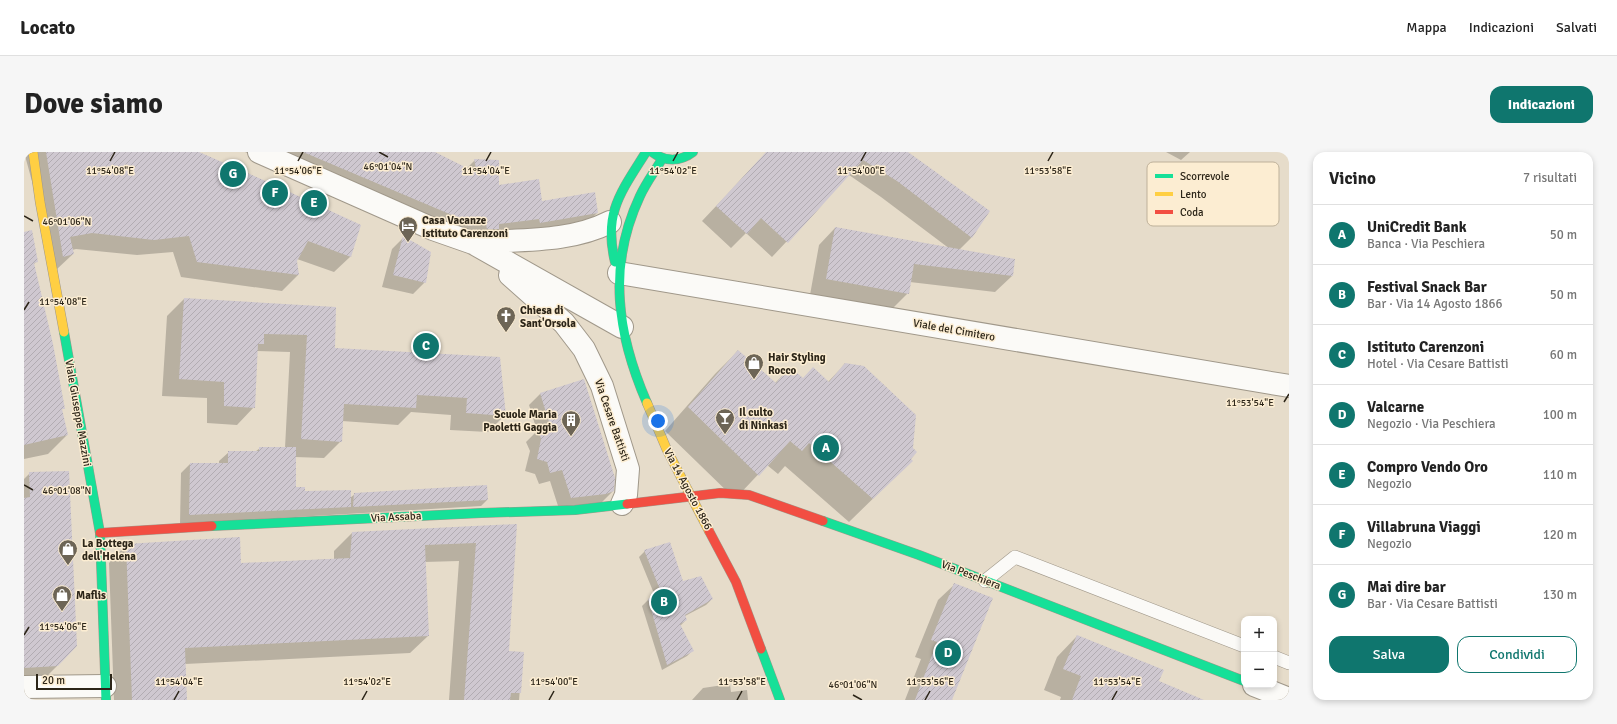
<!DOCTYPE html>
<html lang="it">
<head>
<meta charset="utf-8">
<style>
  :root { --surface:#fff; --page:#f6f6f6; --text:#222; --muted:#767676; --line:#e0e0e0; --accent:#0f766e }
  body { margin:0; font-family:Signika,sans-serif; background:var(--page); color:var(--text) }
  .controls { position:absolute; right:12px; bottom:12px; display:grid; overflow:hidden; border-radius:8px; box-shadow:0 2px 6px #0003 }
  .controls button { width:36px; height:36px; display:grid; place-items:center; padding:0; border:0; border-bottom:1px solid var(--line); background:var(--surface); color:var(--text); font:20px sans-serif }
  .scale { position:absolute; left:12px; bottom:10px; width:76px; box-sizing:border-box; padding-left:4px; border:2px solid #2c2518; border-top:0; font-size:11px; line-height:14px; white-space:nowrap; color:#2c2518; -webkit-text-stroke:3px #fcedd2; paint-order:stroke }
  .you { position:absolute; left:634px; top:269px; width:14px; height:14px; margin:-10px; border:3px solid #fff; border-radius:50%; background:#1a73e8; box-shadow:0 0 0 6px #1a73e833 }
  .badge { display:grid; place-items:center; width:26px; height:26px; border-radius:50%; background:var(--accent); color:#fff; font-size:13px; font-weight:700 }
  .pin { position:absolute; translate:-50% -50%; border:2px solid #fff; box-shadow:0 1px 4px #0006 }
  .list { margin:0; padding:0; list-style:none }
  h2 { display:flex; justify-content:space-between; align-items:center; height:52px; margin:0; padding:0 16px; font-size:17px }
  h2 small { font-size:13px; font-weight:400; color:var(--muted) }
  .list li { display:grid; grid-template-columns:26px 1fr auto; gap:12px; align-items:center; box-sizing:border-box; height:60px; padding:0 16px; border-top:1px solid var(--line) }
  .list b { display:block; font-size:15px; white-space:nowrap }
  .list p { margin:0; font-size:13px; white-space:nowrap; color:var(--muted) }
  .list em { font-size:13px; font-style:normal; color:var(--muted) }
  .actions { display:flex; gap:8px; padding:12px 16px }
  .actions a { flex:1; padding:9px 0; border:1px solid var(--accent); border-radius:12px; text-align:center; font-size:14px; color:var(--accent) }
  .actions .main { background:var(--accent); color:#fff }
  .map { position:relative; flex:none; width:1265px; height:548px; overflow:hidden; border-radius:12px }
  header { display:flex; align-items:center; gap:24px; box-sizing:border-box; height:56px; padding:0 20px; background:var(--surface); border-bottom:1px solid var(--line) }
  header strong { font-size:19px }
  nav { display:flex; gap:22px; margin-inline-start:auto; font-size:14px }
  .intro { display:flex; align-items:center; justify-content:space-between; box-sizing:border-box; height:96px; padding:0 24px }
  h1 { margin:0; font-size:28px }
  .button { padding:10px 18px; border-radius:12px; background:var(--accent); color:#fff; font-size:14px; font-weight:700 }
  main { display:flex; gap:24px; padding:0 24px }
  aside { flex:1; background:var(--surface); border-radius:12px; box-shadow:0 2px 6px #0003 }
  .map>svg:first-child { display:block }
  .shadow { fill:#0003 }
  .building { fill:url(#building-hatch) }
  .lines { fill:none; stroke-linecap:round; stroke-linejoin:round }
  .lane-casing { stroke:#a0988a; stroke-width:14 }
  .street-casing { stroke:#a0988a; stroke-width:24 }
  .fast-casing { stroke:#a0988a; stroke-width:10 }
  .slow-casing { stroke:#a0988a; stroke-width:10 }
  .jam-casing { stroke:#a0988a; stroke-width:10 }
  .lane { stroke:#fbfaf7; stroke-width:13 }
  .street { stroke:#fbfaf7; stroke-width:22 }
  .fast { stroke:#16e098; stroke-width:9 }
  .slow { stroke:#ffcf43; stroke-width:9 }
  .jam { stroke:#f24e42; stroke-width:9 }
  .ticks { fill:none; stroke:#2c2518; stroke-width:1.5 }
  .labels { text-anchor:middle; dominant-baseline:central; stroke-width:3; stroke-linejoin:round; paint-order:stroke }
  .poi-label { font-size:11px; font-weight:bold; fill:#2c2518; stroke:#fcedd2; text-anchor:start }
  .street-label { font-size:11px; fill:#2c2518; stroke:#fcedd2 }
  .key { fill:#fcedd2; stroke:#beb19a; stroke-width:1 }
  .key-label { font-size:11px; fill:#2c2518 }
  .ticks-label { font-size:10px; text-anchor:middle; fill:#2c2518; stroke:#fcedd2; stroke-width:3; stroke-linejoin:round; paint-order:stroke }
</style>
</head>
<body>
<header>
<strong>Locato</strong>
<nav><a>Mappa</a><a>Indicazioni</a><a>Salvati</a></nav>
</header>
<div class="intro"><h1>Dove siamo</h1><a class="button">Indicazioni</a></div>
<main>
<div class="map">
<svg width="1265" height="548" viewBox="0 0 1265 548">
  <defs>
    <pattern id="building-hatch" width="6" height="6" patternUnits="userSpaceOnUse"><rect width="6" height="6" fill="#cfc8d0"/><path d="M-1 1l2-2M0 6l6-6M5 7l2-2" fill="none" stroke="#b2acb2"/></pattern>
  </defs>
  <rect width="100%" height="100%" fill="#e6dcca"/>
  <!-- shadow -->
  <path class="shadow" d="M 0,0 L 173,0 L 327,104 L 310,120 L 273,107 L 272,109 L 274,123 L 258,139 L 157,125 L 149,100 L 113,103 L 52,97 L 48,98 L 49,102 L 32,118 Z
    M 221,0 L 408,0 L 442,17 L 451,8 L 474,34 L 518,50 L 573,61 L 557,77 L 464,87 L 272,25 Z
    M 743,0 L 882,0 L 964,59 L 947,86 L 935,98 L 988,124 L 971,140 L 886,130 L 884,141 L 867,158 L 786,143 L 795,93 L 811,76 L 926,97 L 857,45 L 825,23 L 748,105 L 722,81 L 707,96 L 678,69 Z
    M 1142,0 L 1166,0 L 1157,8 Z
    M 0,81 L 13,109 L 9,113 L 40,256 L 37,258 L 43,283 L 24,302 L 0,307 Z
    M 379,86 L 401,130 L 389,142 L 358,135 L 368,97 Z
    M 160,147 L 311,156 L 310,197 L 475,206 L 481,263 L 464,280 L 426,278 L 427,263 L 387,260 L 374,273 L 318,269 L 317,289 L 300,306 L 271,305 L 271,336 L 280,341 L 326,346 L 331,342 L 463,348 L 457,354 L 156,372 L 157,321 L 166,312 L 195,312 L 195,309 L 205,300 L 231,300 L 236,296 L 261,296 L 266,200 L 233,199 L 230,255 L 213,273 L 183,271 L 183,246 L 138,244 L 143,164 Z
    M 714,199 L 751,231 L 766,216 L 778,227 L 804,230 L 821,212 L 864,332 L 825,370 L 761,314 L 754,322 L 743,313 L 711,347 L 641,279 L 691,222 Z
    M 517,241 L 589,339 L 577,351 L 535,357 L 526,329 L 515,332 L 511,322 L 501,319 L 506,299 L 502,290 L 513,279 L 505,253 Z
    M 6,321 L 33,514 L 14,533 L 0,534 L 0,327 Z
    M 492,373 L 484,500 L 499,501 L 495,548 L 425,548 L 435,409 L 400,410 L 404,484 L 386,501 L 161,512 L 162,548 L 90,548 L 85,411 L 102,393 L 217,412 L 310,407 L 310,399 L 328,381 Z
    M 621,399 L 658,430 L 688,447 L 682,453 L 661,464 L 662,468 L 656,474 L 669,498 L 663,504 L 638,518 L 618,454 L 624,448 L 631,444 L 615,405 Z
    M 931,432 L 927,548 L 881,548 L 897,507 L 891,505 L 914,448 Z
    M 1053,484 L 1134,529 L 1149,548 L 1036,548 L 1037,545 L 1020,538 L 1033,505 Z
    M 706,532 L 707,540 L 723,538 L 724,548 L 668,548 L 679,536 Z"/>
  <!-- building -->
  <path class="building" d="M 22,0 L 175,0 L 244,30 L 337,73 L 327,105 L 284,89 L 273,109 L 275,123 L 173,110 L 165,84 L 130,88 L 68,81 L 46,85 L 50,102 L 39,105 Z
    M 279,0 L 411,0 L 453,21 L 450,7 L 475,8 L 475,33 L 515,27 L 518,49 L 571,40 L 574,61 L 516,71 L 515,67 L 475,72 L 475,77 L 463,77 L 462,72 L 445,74 L 433,69 L 435,66 Z
    M 742,0 L 884,0 L 966,59 L 948,86 L 873,29 L 839,8 L 764,91 L 737,66 L 723,82 L 692,54 Z
    M 811,75 L 991,107 L 989,124 L 890,112 L 885,142 L 802,127 Z
    M 8,78 L 14,110 L 10,111 L 29,192 L 41,257 L 38,257 L 44,283 L 0,293 L 0,80 Z
    M 379,84 L 407,100 L 402,131 L 369,123 Z
    M 160,146 L 312,155 L 311,196 L 476,205 L 482,264 L 442,261 L 443,246 L 393,243 L 392,256 L 320,252 L 318,290 L 277,287 L 283,183 L 240,182 L 240,192 L 234,192 L 231,256 L 200,254 L 200,230 L 155,227 Z
    M 714,198 L 752,231 L 766,215 L 779,226 L 789,215 L 805,230 L 821,211 L 840,214 L 892,263 L 889,296 L 893,300 L 887,307 L 889,309 L 849,347 L 785,291 L 778,299 L 766,289 L 735,324 L 664,255 Z
    M 560,227 L 591,326 L 590,339 L 582,342 L 547,346 L 538,318 L 526,321 L 523,310 L 513,307 L 517,287 L 514,277 L 526,273 L 516,241 Z
    M 235,295 L 272,295 L 272,335 L 281,335 L 281,339 L 327,338 L 327,355 L 165,363 L 166,311 L 204,311 L 204,299 L 235,299 Z
    M 45,319 L 53,494 L 34,514 L 0,516 L 0,346 L 6,345 L 5,320 Z
    M 463,333 L 464,348 L 329,355 L 330,341 Z
    M 493,372 L 485,499 L 500,500 L 497,541 L 487,541 L 486,548 L 440,548 L 452,391 L 401,393 L 405,484 L 161,496 L 163,548 L 108,548 L 102,392 L 216,385 L 217,411 L 326,406 L 328,380 Z
    M 646,390 L 659,429 L 677,424 L 689,447 L 661,463 L 663,468 L 656,472 L 670,499 L 643,513 L 624,447 L 637,440 L 620,398 Z
    M 930,431 L 969,446 L 928,548 L 891,548 L 913,490 L 907,488 Z
    M 1053,483 L 1140,518 L 1135,529 L 1180,548 L 1048,548 L 1057,524 L 1039,517 Z"/>
  <g class="lines">
    <defs>
      <path id="lane" d="M 961,429 L 991,405 L 1220,494
        M 1250,505 L 1265,511"/>
      <path id="street" d="M 235,0 L 409,77 L 449,91 L 598,175
        M 449,91 C 495,87 545,91 586,70
        M 595,121 L 1265,234
        M 486,123 L 540,171 L 560,197 L 578,234 L 604,317 L 602,343 L 598,352
        M 1230,533 L 1265,547
        M 0,535 L 81,534"/>
      <path id="fast" d="M 628,0 C 641,10 656,10 669,0
        M 591,110 C 579,61 597,40 622,0
        M 40,180 L 76,381 L 82,548
        M 623,251 C 593,182 583,114 616,44 C 622,31 631,19 638,7
        M 799,369 L 895,403 L 1220,529
        M 188,374 L 457,361 L 551,358 L 603,352
        M 737,497 L 756,548"/>
      <path id="slow" d="M 9,0 L 16,50 L 40,180
        M 623,251 L 643,298 L 685,379"/>
      <path id="jam" d="M 603,352 L 696,341 L 725,343 L 799,369
        M 685,379 L 712,430 L 737,497
        M 76,381 L 188,374"/>
    </defs>
    <!-- lane casing -->
    <use href="#lane" class="lane-casing"/>
    <!-- street casing -->
    <use href="#street" class="street-casing"/>
    <!-- fast casing -->
    <use href="#fast" class="fast-casing"/>
    <!-- slow casing -->
    <use href="#slow" class="slow-casing"/>
    <!-- jam casing -->
    <use href="#jam" class="jam-casing"/>
    <!-- lane -->
    <use href="#lane" class="lane"/>
    <!-- street -->
    <use href="#street" class="street"/>
    <!-- fast -->
    <use href="#fast" class="fast"/>
    <!-- slow -->
    <use href="#slow" class="slow"/>
    <!-- jam -->
    <use href="#jam" class="jam"/>
  </g>
  <!-- ticks -->
  <path class="ticks" d="M 355,0 L 364,5M 86,9 L 91,0M 274,9 L 279,0M 462,9 L 467,0M 649,9 L 654,0M 837,9 L 842,0M 1024,9 L 1029,0M 0,64 L 9,69M 0,158 L 5,150M 1260,250 L 1265,242M 0,333 L 9,338M 0,483 L 5,475M 829,543 L 838,548M 150,548 L 155,539M 338,548 L 343,539M 525,548 L 530,539M 713,548 L 718,539M 901,548 L 906,539M 1088,548 L 1093,539"/>
  <!-- icons -->
  <defs>
    <symbol id="hotel-pin" viewBox="-11 -11 22 30"><path d="M0 17L-7.5 6A9.5 9.5 0 1 1 7.5 6Z" fill="#6d6556" stroke="#fcedd2"/><path d="M-6-4.5h1.5V1H6V5H4.5V3h-9V5H-6ZM-4 0a1.8 1.8 0 1 1 3.6 0ZM.5 0V-2.5h3Q6-2.5 6 0Z" fill="#fff"/></symbol>
    <symbol id="church-pin" viewBox="-11 -11 22 30"><path d="M0 17L-7.5 6A9.5 9.5 0 1 1 7.5 6Z" fill="#6d6556" stroke="#fcedd2"/><path d="M-1.2-6h2.4v3.5h3.3v2.4h-3.3V6h-2.4V-.1h-3.3v-2.4h3.3Z" fill="#fff"/></symbol>
    <symbol id="shop-pin" viewBox="-11 -11 22 30"><path d="M0 17L-7.5 6A9.5 9.5 0 1 1 7.5 6Z" fill="#6d6556" stroke="#fcedd2"/><path d="M-5-2.5h2.3a2.7 3.5 0 0 1 5.4 0H5L5.5 6h-11ZM-1.5-2.5h3a1.5 2.3 0 0 0-3 0Z" fill="#fff"/></symbol>
    <symbol id="bar-pin" viewBox="-11 -11 22 30"><path d="M0 17L-7.5 6A9.5 9.5 0 1 1 7.5 6Z" fill="#6d6556" stroke="#fcedd2"/><path d="M-6-5H6L.8 .8V4.5H3.5V6h-7V4.5H-.8V.8Z" fill="#fff"/></symbol>
    <symbol id="building-pin" viewBox="-11 -11 22 30"><path d="M0 17L-7.5 6A9.5 9.5 0 1 1 7.5 6Z" fill="#6d6556" stroke="#fcedd2"/><path d="M-4-6H4V6H1V3H-1V6H-4ZM-2.5-4.3h1.7v1.8h-1.7ZM.8-4.3h1.7v1.8H.8ZM-2.5-1h1.7V.8h-1.7ZM.8-1h1.7V.8H.8Z" fill="#fff"/></symbol>
  </defs>
  <g fill-rule="evenodd">
    <use href="#hotel-pin" x="373" y="63" width="22" height="30"/>
    <use href="#church-pin" x="471" y="153" width="22" height="30"/>
    <use href="#shop-pin" x="719" y="200" width="22" height="30"/>
    <use href="#bar-pin" x="690" y="255" width="22" height="30"/>
    <use href="#building-pin" x="536" y="257" width="22" height="30"/>
    <use href="#shop-pin" x="33" y="386" width="22" height="30"/>
    <use href="#shop-pin" x="27" y="432" width="22" height="30"/>
  </g>
  <g class="labels">
    <!-- poi labels -->
    <g class="poi-label">
      <text x="398" y="68">Casa Vacanze<tspan x="398" dy="13">Istituto Carenzoni</tspan></text>
      <text x="496" y="158">Chiesa di<tspan x="496" dy="13">Sant'Orsola</tspan></text>
      <text x="744" y="205">Hair Styling<tspan x="744" dy="13">Rocco</tspan></text>
      <text x="715" y="260">Il culto<tspan x="715" dy="13">di Ninkasi</tspan></text>
      <text x="533" y="262" text-anchor="end">Scuole Maria<tspan x="533" dy="13">Paoletti Gaggia</tspan></text>
      <text x="58" y="391">La Bottega<tspan x="58" dy="13">dell'Helena</tspan></text>
      <text x="52" y="443">Maflis</text>
    </g>
    <!-- street labels -->
    <g class="street-label">
      <text transform="translate(930 178) rotate(10)">Viale del Cimitero</text>
      <text transform="translate(54 261) rotate(80)">Viale Giuseppe Mazzini</text>
      <text transform="translate(588 268) rotate(71)">Via Cesare Battisti</text>
      <text transform="translate(664 337) rotate(62)">Via 14 Agosto 1866</text>
      <text transform="translate(372 365) rotate(-3)">Via Assaba</text>
      <text transform="translate(947 423) rotate(21)">Via Peschiera</text>
    </g>
  </g>
  <!-- legend -->
  <rect x="1123" y="10" width="132" height="64" rx="6" class="key"/>
  <rect x="1131" y="22" width="18" height="4" fill="#16e098"/>
  <rect x="1131" y="40" width="18" height="4" fill="#ffcf43"/>
  <rect x="1131" y="58" width="18" height="4" fill="#f24e42"/>
  <g class="key-label">
    <text x="1156" y="28">Scorrevole</text>
    <text x="1156" y="46">Lento</text>
    <text x="1156" y="64">Coda</text>
  </g>
  <g class="ticks-label">
    <text x="364" y="18">46°01'04"N</text>
    <text x="86" y="22">11°54'08"E</text>
    <text x="274" y="22">11°54'06"E</text>
    <text x="462" y="22">11°54'04"E</text>
    <text x="649" y="22">11°54'02"E</text>
    <text x="837" y="22">11°54'00"E</text>
    <text x="1024" y="22">11°53'58"E</text>
    <text x="43" y="73">46°01'06"N</text>
    <text x="39" y="153">11°54'08"E</text>
    <text x="1226" y="254">11°53'54"E</text>
    <text x="43" y="342">46°01'08"N</text>
    <text x="39" y="478">11°54'06"E</text>
    <text x="155" y="533">11°54'04"E</text>
    <text x="343" y="533">11°54'02"E</text>
    <text x="530" y="533">11°54'00"E</text>
    <text x="718" y="533">11°53'58"E</text>
    <text x="906" y="533">11°53'56"E</text>
    <text x="1093" y="533">11°53'54"E</text>
    <text x="829" y="536">46°01'06"N</text>
  </g>
</svg>
<div class="controls">
<button>+</button>
<button>−</button>
</div>
<div class="scale">20 m</div>
<div class="you"></div>
<div class="pin badge" style="left:802px;top:296px">A</div>
<div class="pin badge" style="left:640px;top:450px">B</div>
<div class="pin badge" style="left:402px;top:194px">C</div>
<div class="pin badge" style="left:924px;top:501px">D</div>
<div class="pin badge" style="left:290px;top:51px">E</div>
<div class="pin badge" style="left:251px;top:41px">F</div>
<div class="pin badge" style="left:209px;top:22px">G</div>
</div>
<aside>
<h2>Vicino<small>7 risultati</small></h2>
<ul class="list">
<li><span class="badge">A</span><div><b>UniCredit Bank</b><p>Banca · Via Peschiera</p></div><em>50 m</em></li>
<li><span class="badge">B</span><div><b>Festival Snack Bar</b><p>Bar · Via 14 Agosto 1866</p></div><em>50 m</em></li>
<li><span class="badge">C</span><div><b>Istituto Carenzoni</b><p>Hotel · Via Cesare Battisti</p></div><em>60 m</em></li>
<li><span class="badge">D</span><div><b>Valcarne</b><p>Negozio · Via Peschiera</p></div><em>100 m</em></li>
<li><span class="badge">E</span><div><b>Compro Vendo Oro</b><p>Negozio</p></div><em>110 m</em></li>
<li><span class="badge">F</span><div><b>Villabruna Viaggi</b><p>Negozio</p></div><em>120 m</em></li>
<li><span class="badge">G</span><div><b>Mai dire bar</b><p>Bar · Via Cesare Battisti</p></div><em>130 m</em></li>
</ul>
<div class="actions"><a class="main">Salva</a><a>Condividi</a></div>
</aside>
</main>
</body>
</html>
